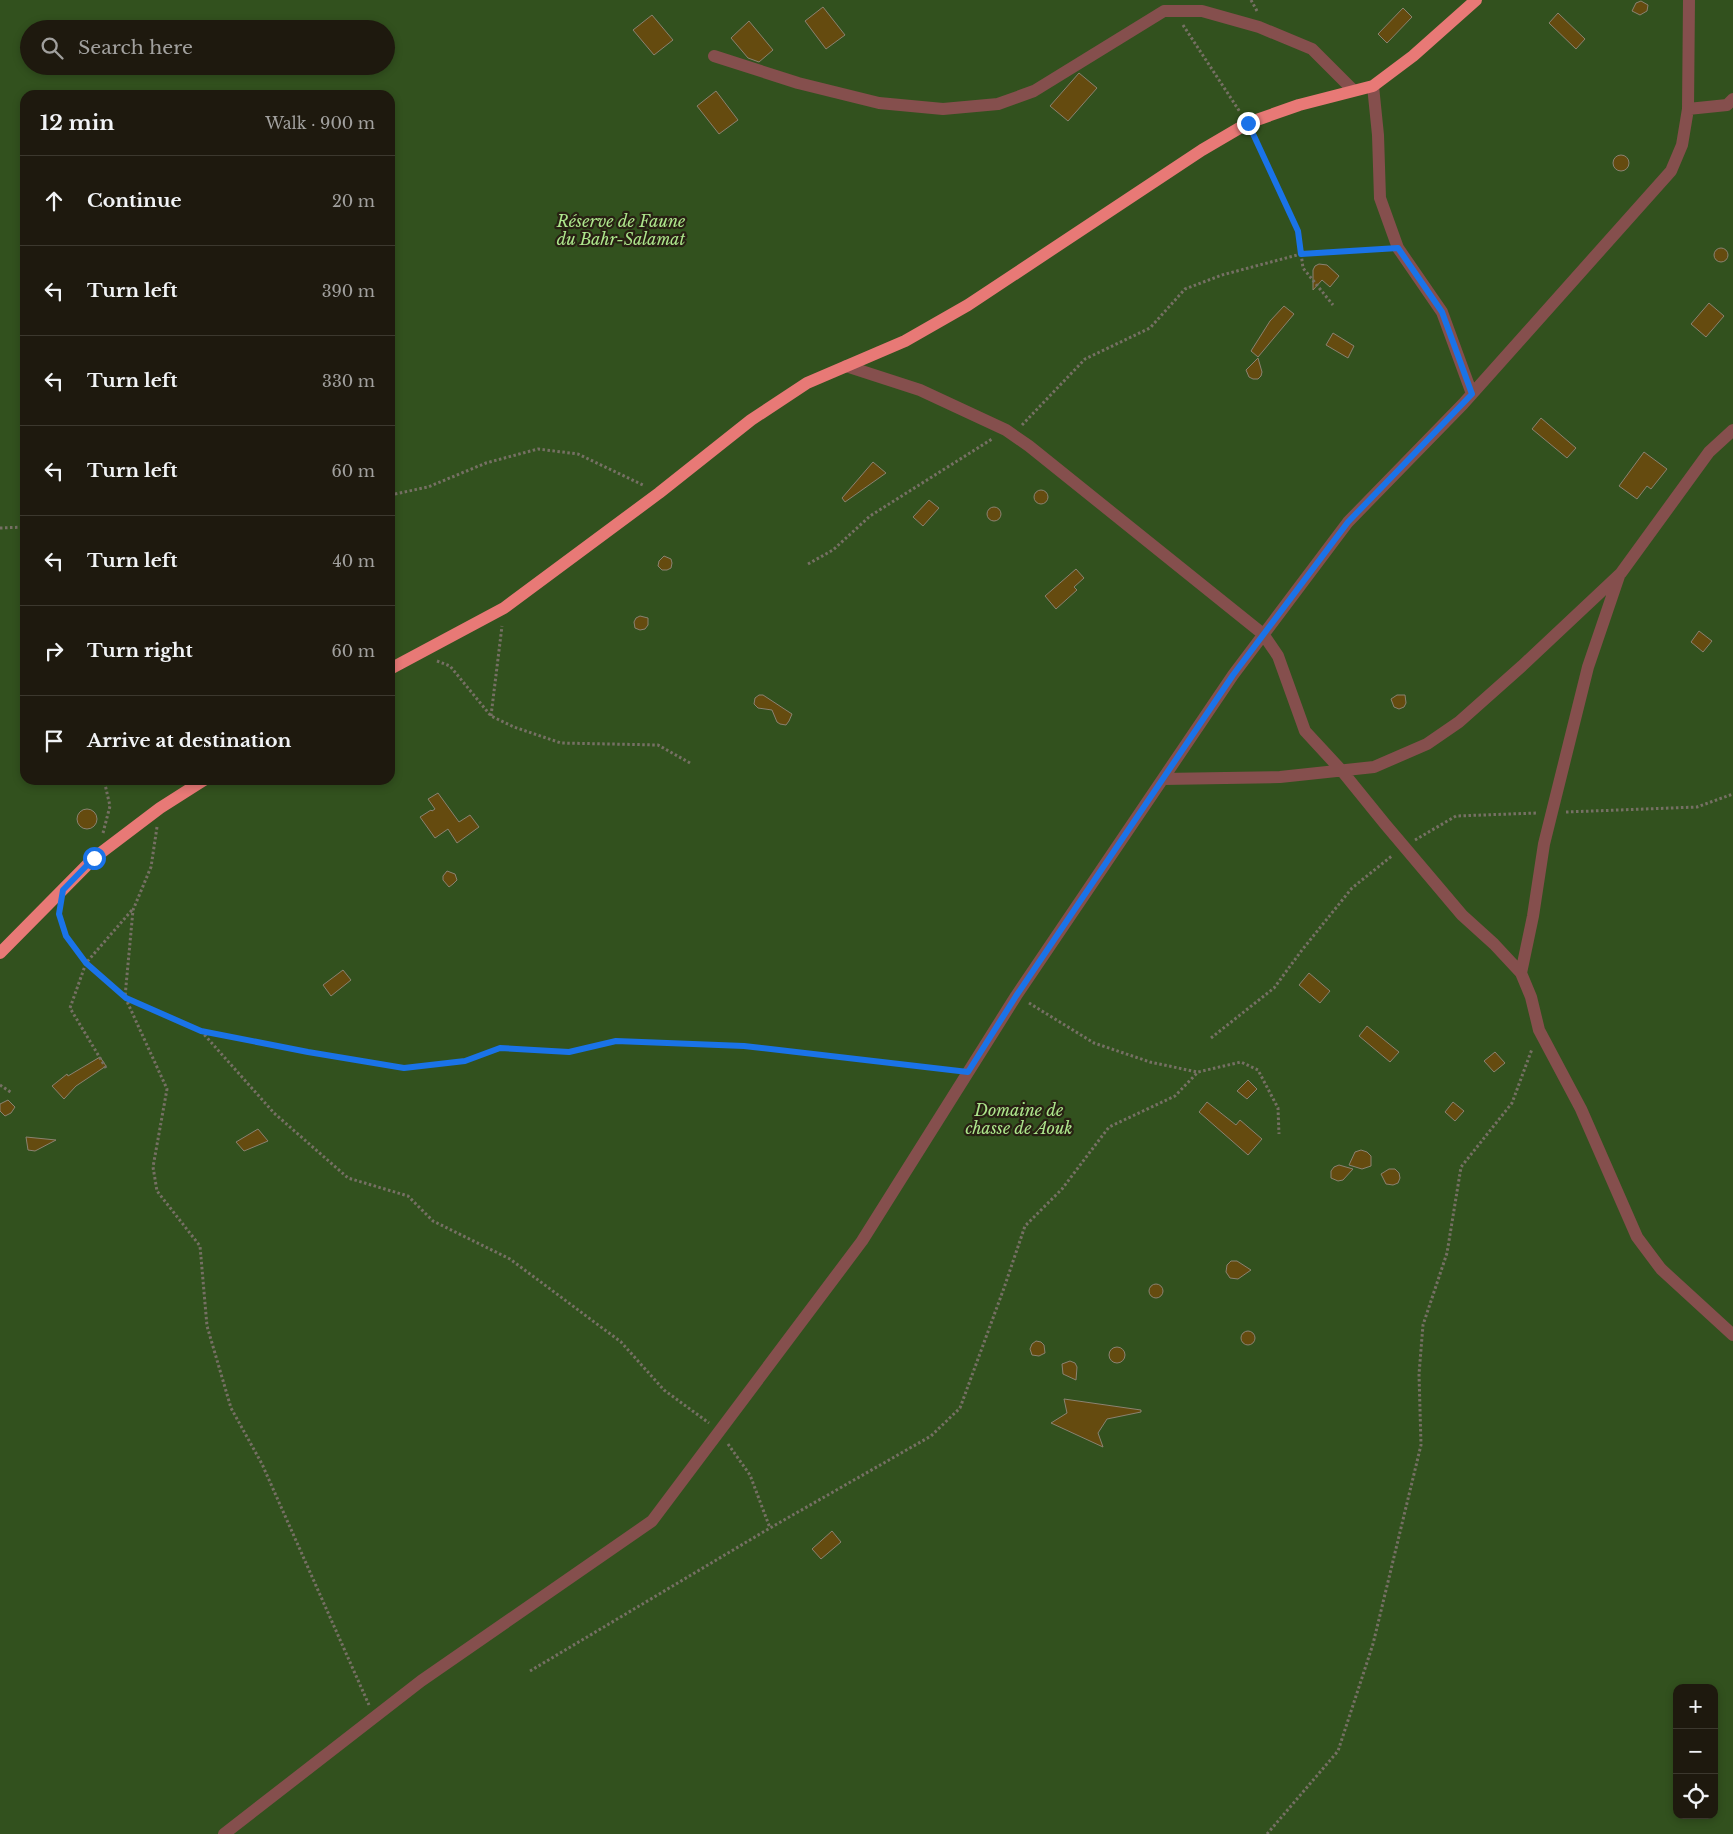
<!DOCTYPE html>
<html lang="en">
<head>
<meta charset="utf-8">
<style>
  :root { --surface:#1e190e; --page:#262217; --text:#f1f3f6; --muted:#a1a09e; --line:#3c382e }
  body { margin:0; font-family:"Libre Baskerville",serif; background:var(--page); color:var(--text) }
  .controls { position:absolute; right:15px; bottom:15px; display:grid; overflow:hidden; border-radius:10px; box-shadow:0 2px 8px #0003 }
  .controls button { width:45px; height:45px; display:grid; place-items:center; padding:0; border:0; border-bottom:1px solid var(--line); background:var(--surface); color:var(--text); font:25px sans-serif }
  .stop { position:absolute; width:15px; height:15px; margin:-11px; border:4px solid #1a73e8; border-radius:50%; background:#fff }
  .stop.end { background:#1a73e8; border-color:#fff; box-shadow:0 1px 5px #0008 }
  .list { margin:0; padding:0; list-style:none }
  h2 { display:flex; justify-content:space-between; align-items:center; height:65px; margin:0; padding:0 20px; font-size:21px }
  h2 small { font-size:16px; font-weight:400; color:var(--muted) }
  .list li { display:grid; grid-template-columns:32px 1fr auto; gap:15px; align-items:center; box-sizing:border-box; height:90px; padding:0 20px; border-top:1px solid var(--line) }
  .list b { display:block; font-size:19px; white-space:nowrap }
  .list em { font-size:16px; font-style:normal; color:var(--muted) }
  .icon { flex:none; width:28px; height:28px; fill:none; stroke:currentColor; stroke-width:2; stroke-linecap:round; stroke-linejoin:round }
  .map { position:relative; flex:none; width:1733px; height:1834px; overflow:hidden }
  .search { position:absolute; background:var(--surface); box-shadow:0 2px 8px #0003; left:20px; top:20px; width:375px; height:55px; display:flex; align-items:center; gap:12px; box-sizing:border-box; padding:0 18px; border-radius:28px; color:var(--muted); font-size:19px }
  .panel { position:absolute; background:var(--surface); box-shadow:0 2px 8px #0003; left:20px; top:90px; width:375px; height:695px; border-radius:15px }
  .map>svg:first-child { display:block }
  .green { fill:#32511e; fill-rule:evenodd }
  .building { fill:#654b0f; stroke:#8a8271 }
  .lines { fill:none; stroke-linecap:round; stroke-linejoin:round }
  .path { stroke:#767064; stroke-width:3; stroke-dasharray:2.5 2.5; stroke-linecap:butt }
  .minor { stroke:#854f4d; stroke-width:12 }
  .primary { stroke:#e87976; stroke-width:12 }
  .route { stroke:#1a73e8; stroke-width:6 }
  .labels { text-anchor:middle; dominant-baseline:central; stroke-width:4.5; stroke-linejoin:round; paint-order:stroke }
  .park-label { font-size:16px; font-style:italic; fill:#ade68c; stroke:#282113 }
</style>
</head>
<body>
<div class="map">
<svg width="1733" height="1834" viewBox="0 0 1733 1834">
  <rect width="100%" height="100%" fill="#282113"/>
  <!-- green -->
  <path class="green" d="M 0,0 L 1733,0 L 1733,1834 L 0,1834 ZM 29,29 L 386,29 L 386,66 L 29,66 ZM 25,95 L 390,95 L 390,780 L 25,780 ZM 1677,1688 L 1714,1688 L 1714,1815 L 1677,1815 Z"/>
  <!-- building -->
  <path class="building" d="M 1641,1 L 1648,5 L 1647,11 L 1640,15 L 1632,11 L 1636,3 Z
    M 823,7 L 845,35 L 826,49 L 805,21 Z
    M 1403,8 L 1412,17 L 1387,43 L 1378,34 Z
    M 1558,13 L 1585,39 L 1576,49 L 1549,23 Z
    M 652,15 L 673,40 L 654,55 L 633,30 Z
    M 749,21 L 773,50 L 759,62 L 748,58 L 731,38 Z
    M 1079,73 L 1097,88 L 1068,121 L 1050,106 Z
    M 716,91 L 738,120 L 719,134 L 697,106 Z
    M1613 163a8 8 0 1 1 16 0a8 8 0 1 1-16 0Z
    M1714 255a7 7 0 1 1 14 0a7 7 0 1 1-14 0Z
    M 1319,264 L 1327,265 L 1339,276 L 1330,287 L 1322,280 L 1313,290 L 1313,270 L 1315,266 Z
    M 1709,303 L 1724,316 L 1706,337 L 1691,324 Z
    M 1284,306 L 1294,314 L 1258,357 L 1251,351 L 1270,321 Z
    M 1333,333 L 1354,346 L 1348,358 L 1326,345 Z
    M 1258,358 L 1262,372 L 1261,376 L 1258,379 L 1253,379 L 1249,377 L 1246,370 Z
    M 1541,418 L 1576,448 L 1567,458 L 1532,429 Z
    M 1644,452 L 1667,469 L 1651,489 L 1647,486 L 1637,499 L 1619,486 Z
    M 873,462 L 886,473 L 845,502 L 842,498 Z
    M1034 497a7 7 0 1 1 14 0a7 7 0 1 1-14 0Z
    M 929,500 L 939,508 L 923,526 L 913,517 Z
    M987 514a7 7 0 1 1 14 0a7 7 0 1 1-14 0Z
    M 664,556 L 671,559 L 672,563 L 671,568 L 667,570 L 662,570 L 658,566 L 659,561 Z
    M 1076,569 L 1084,578 L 1074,587 L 1077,590 L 1056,609 L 1045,596 Z
    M 640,616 L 648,618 L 648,625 L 645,629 L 640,630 L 635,628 L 634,622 L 636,618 Z
    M 1699,631 L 1712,641 L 1703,652 L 1691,642 Z
    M 759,695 L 763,695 L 792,714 L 789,721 L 786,725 L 780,724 L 777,722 L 772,710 L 758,708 L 754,704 L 755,698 Z
    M 1397,695 L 1405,695 L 1406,703 L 1404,707 L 1399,709 L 1394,707 L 1391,699 Z
    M 438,793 L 459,822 L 470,815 L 479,827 L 457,843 L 448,829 L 435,838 L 420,817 L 431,810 L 432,811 L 435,809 L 428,799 Z
    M77 819a10 10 0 1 1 20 0a10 10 0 1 1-20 0Z
    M 447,871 L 455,874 L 457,880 L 453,884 L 449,887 L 443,880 L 443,876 Z
    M 343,970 L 351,980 L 331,996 L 323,985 Z
    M 1309,973 L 1330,991 L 1320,1003 L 1299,985 Z
    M 1367,1026 L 1399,1052 L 1390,1062 L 1359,1036 Z
    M 1495,1052 L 1505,1063 L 1494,1072 L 1484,1061 Z
    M 100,1057 L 106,1066 L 76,1086 L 64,1099 L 52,1086 L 67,1074 L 68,1076 Z
    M 1248,1080 L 1257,1089 L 1247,1099 L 1237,1091 Z
    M 8,1100 L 15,1107 L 11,1113 L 5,1116 L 0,1111 L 0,1104 Z
    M 1207,1102 L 1236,1125 L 1240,1120 L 1262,1139 L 1248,1155 L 1199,1112 Z
    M 1453,1102 L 1464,1111 L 1455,1121 L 1445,1112 Z
    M 258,1129 L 268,1141 L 244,1151 L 236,1142 Z
    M 26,1137 L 56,1140 L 35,1151 L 28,1150 Z
    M 1361,1150 L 1367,1152 L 1371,1156 L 1371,1166 L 1362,1169 L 1349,1165 L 1355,1152 Z
    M 1339,1165 L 1353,1169 L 1343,1180 L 1338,1181 L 1331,1178 L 1331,1171 L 1334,1167 Z
    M 1389,1169 L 1395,1169 L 1399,1173 L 1400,1178 L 1398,1183 L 1393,1185 L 1386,1184 L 1381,1174 Z
    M 1231,1261 L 1237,1261 L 1251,1270 L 1238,1279 L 1230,1278 L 1226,1272 L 1227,1265 Z
    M1149 1291a7 7 0 1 1 14 0a7 7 0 1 1-14 0Z
    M1241 1338a7 7 0 1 1 14 0a7 7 0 1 1-14 0Z
    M 1036,1341 L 1041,1342 L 1044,1345 L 1045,1353 L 1039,1356 L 1032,1355 L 1030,1349 L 1032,1344 Z
    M1109 1355a8 8 0 1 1 16 0a8 8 0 1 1-16 0Z
    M 1070,1361 L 1075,1363 L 1077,1367 L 1076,1380 L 1063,1374 L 1062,1364 Z
    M 1064,1399 L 1141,1410 L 1141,1412 L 1107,1419 L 1098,1433 L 1103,1447 L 1051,1423 L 1067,1413 Z
    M 832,1531 L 841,1542 L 821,1559 L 812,1549 Z"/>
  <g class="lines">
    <!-- path -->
    <path class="path" d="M 1251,0 L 1257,11
      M 1183,25 L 1240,112
      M 1253,134 L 1298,231 L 1303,268 L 1333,305
      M 1022,425 L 1085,359 L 1150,328 L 1185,289 L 1222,275 L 1301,254 L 1383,249
      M 390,495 L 428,487 L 486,463 L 538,449 L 578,454 L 645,486
      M 0,528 L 25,527
      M 808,564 L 833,550 L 870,516 L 992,439
      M 437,661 L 450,666 L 491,716 L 514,727 L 561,743 L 658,745 L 690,763
      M 491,716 L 502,626
      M 1566,812 L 1697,807 L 1733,794
      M 157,827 L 151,867 L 133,910 L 125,997 L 167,1089 L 153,1167 L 157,1191 L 200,1246 L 207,1326 L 231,1408 L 262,1464 L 369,1705
      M 103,833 L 110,806 L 104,780
      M 1415,840 L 1456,816 L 1537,813
      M 59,912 L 66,936 L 86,963 L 125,997 L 201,1031 L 308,1052 L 404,1068 L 465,1061 L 500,1049 L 569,1052 L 616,1041 L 744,1046 L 953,1071
      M 1029,1003 L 1094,1043 L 1150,1062 L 1197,1072
      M 201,1031 L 274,1113 L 348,1178 L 408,1196 L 433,1221 L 510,1259 L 621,1342 L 664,1390 L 709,1423
      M 1211,1038 L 1274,988 L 1302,950 L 1352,888 L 1393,855
      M 106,1068 L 70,1008 L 86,963 L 132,910
      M 0,1085 L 12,1093
      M 728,1444 L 750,1475 L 770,1528
      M 530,1671 L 770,1528 L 931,1436 L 960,1408 L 1004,1288 L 1025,1226 L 1062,1189 L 1109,1127 L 1175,1096 L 1198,1072 L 1241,1062 L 1258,1070 L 1278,1108 L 1279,1134
      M 1267,1834 L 1338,1751 L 1373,1644 L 1421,1445 L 1419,1374 L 1423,1325 L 1447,1253 L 1461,1167 L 1512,1103 L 1532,1049"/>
    <!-- minor -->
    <path class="minor" d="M 714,56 L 798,83 L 879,103 L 943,109 L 998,104 L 1034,91 L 1164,11 L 1202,11 L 1259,27 L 1312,49 L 1353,90
      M 1373,86 L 1378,135 L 1380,198 L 1398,248 L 1442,312 L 1472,394
      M 1688,109 L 1727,105 L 1733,99
      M 846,366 L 920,390 L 1006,430 L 1029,446 L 1263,634 L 1278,656 L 1305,731 L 1342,771 L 1385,824 L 1462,915 L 1494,944 L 1521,973 L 1531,997 L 1539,1030 L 1581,1109 L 1637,1237 L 1661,1269 L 1733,1335
      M 1163,779 L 1280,777 L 1374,767 L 1427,744 L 1459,722 L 1522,666 L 1621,573 L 1709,452 L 1733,430
      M 1521,973 L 1533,916 L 1544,844 L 1588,667 L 1619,576
      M 224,1834 L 421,1681 L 652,1521 L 862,1241 L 1016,996 L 1233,675 L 1348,522 L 1463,404 L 1671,171 L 1682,145 L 1688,109 L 1689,0"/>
    <!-- primary -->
    <path class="primary" d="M 390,669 L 504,608 L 659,493 L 751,420 L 807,383 L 905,341 L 968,305 L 1202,150 L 1248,123 L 1299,105 L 1373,86 L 1413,56 L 1476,0
      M 0,953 L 94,858 L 160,808 L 204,780"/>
  </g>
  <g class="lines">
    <!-- route -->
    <path class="route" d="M 94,858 L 63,890 L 59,914 L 66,936 L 86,963 L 126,998 L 201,1031 L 308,1052 L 404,1068 L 465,1061 L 500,1048 L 569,1052 L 616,1041 L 744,1046 L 968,1072 L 1016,996 L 1233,675 L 1348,522 L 1472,394 L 1442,312 L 1398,248 L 1301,254 L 1298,231 L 1248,123"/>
  </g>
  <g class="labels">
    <!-- park labels -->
    <g class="park-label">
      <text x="621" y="221">Réserve de Faune<tspan x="621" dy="18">du Bahr-Salamat</tspan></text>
      <text x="1019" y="1110">Domaine de<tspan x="1019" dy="18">chasse de Aouk</tspan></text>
    </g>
  </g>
</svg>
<div class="controls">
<button>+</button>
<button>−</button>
<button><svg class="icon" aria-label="locate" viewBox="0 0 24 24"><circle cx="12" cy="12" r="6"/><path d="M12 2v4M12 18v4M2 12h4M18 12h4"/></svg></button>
</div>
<div class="stop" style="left:94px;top:858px"></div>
<div class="stop end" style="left:1248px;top:123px"></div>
<div class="search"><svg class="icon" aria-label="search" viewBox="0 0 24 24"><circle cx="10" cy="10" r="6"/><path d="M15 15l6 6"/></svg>Search here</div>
<section class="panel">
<h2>12 min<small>Walk · 900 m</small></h2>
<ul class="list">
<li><svg class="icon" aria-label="ahead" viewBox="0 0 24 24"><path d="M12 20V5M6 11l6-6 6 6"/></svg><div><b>Continue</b></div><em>20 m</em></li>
<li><svg class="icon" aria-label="left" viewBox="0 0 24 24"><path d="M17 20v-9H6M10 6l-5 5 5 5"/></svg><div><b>Turn left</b></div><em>390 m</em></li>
<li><svg class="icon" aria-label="left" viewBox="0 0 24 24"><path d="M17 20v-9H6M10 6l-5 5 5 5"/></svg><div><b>Turn left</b></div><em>330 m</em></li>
<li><svg class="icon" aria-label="left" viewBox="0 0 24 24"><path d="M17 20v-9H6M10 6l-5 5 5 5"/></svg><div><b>Turn left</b></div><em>60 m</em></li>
<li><svg class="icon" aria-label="left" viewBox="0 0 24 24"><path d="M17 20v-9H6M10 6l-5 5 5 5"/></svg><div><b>Turn left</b></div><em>40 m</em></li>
<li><svg class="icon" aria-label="right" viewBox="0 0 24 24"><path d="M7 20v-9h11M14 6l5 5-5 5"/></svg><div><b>Turn right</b></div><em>60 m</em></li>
<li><svg class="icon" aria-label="arrive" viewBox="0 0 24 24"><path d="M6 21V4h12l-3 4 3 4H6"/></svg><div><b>Arrive at destination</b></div></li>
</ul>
</section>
</div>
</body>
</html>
